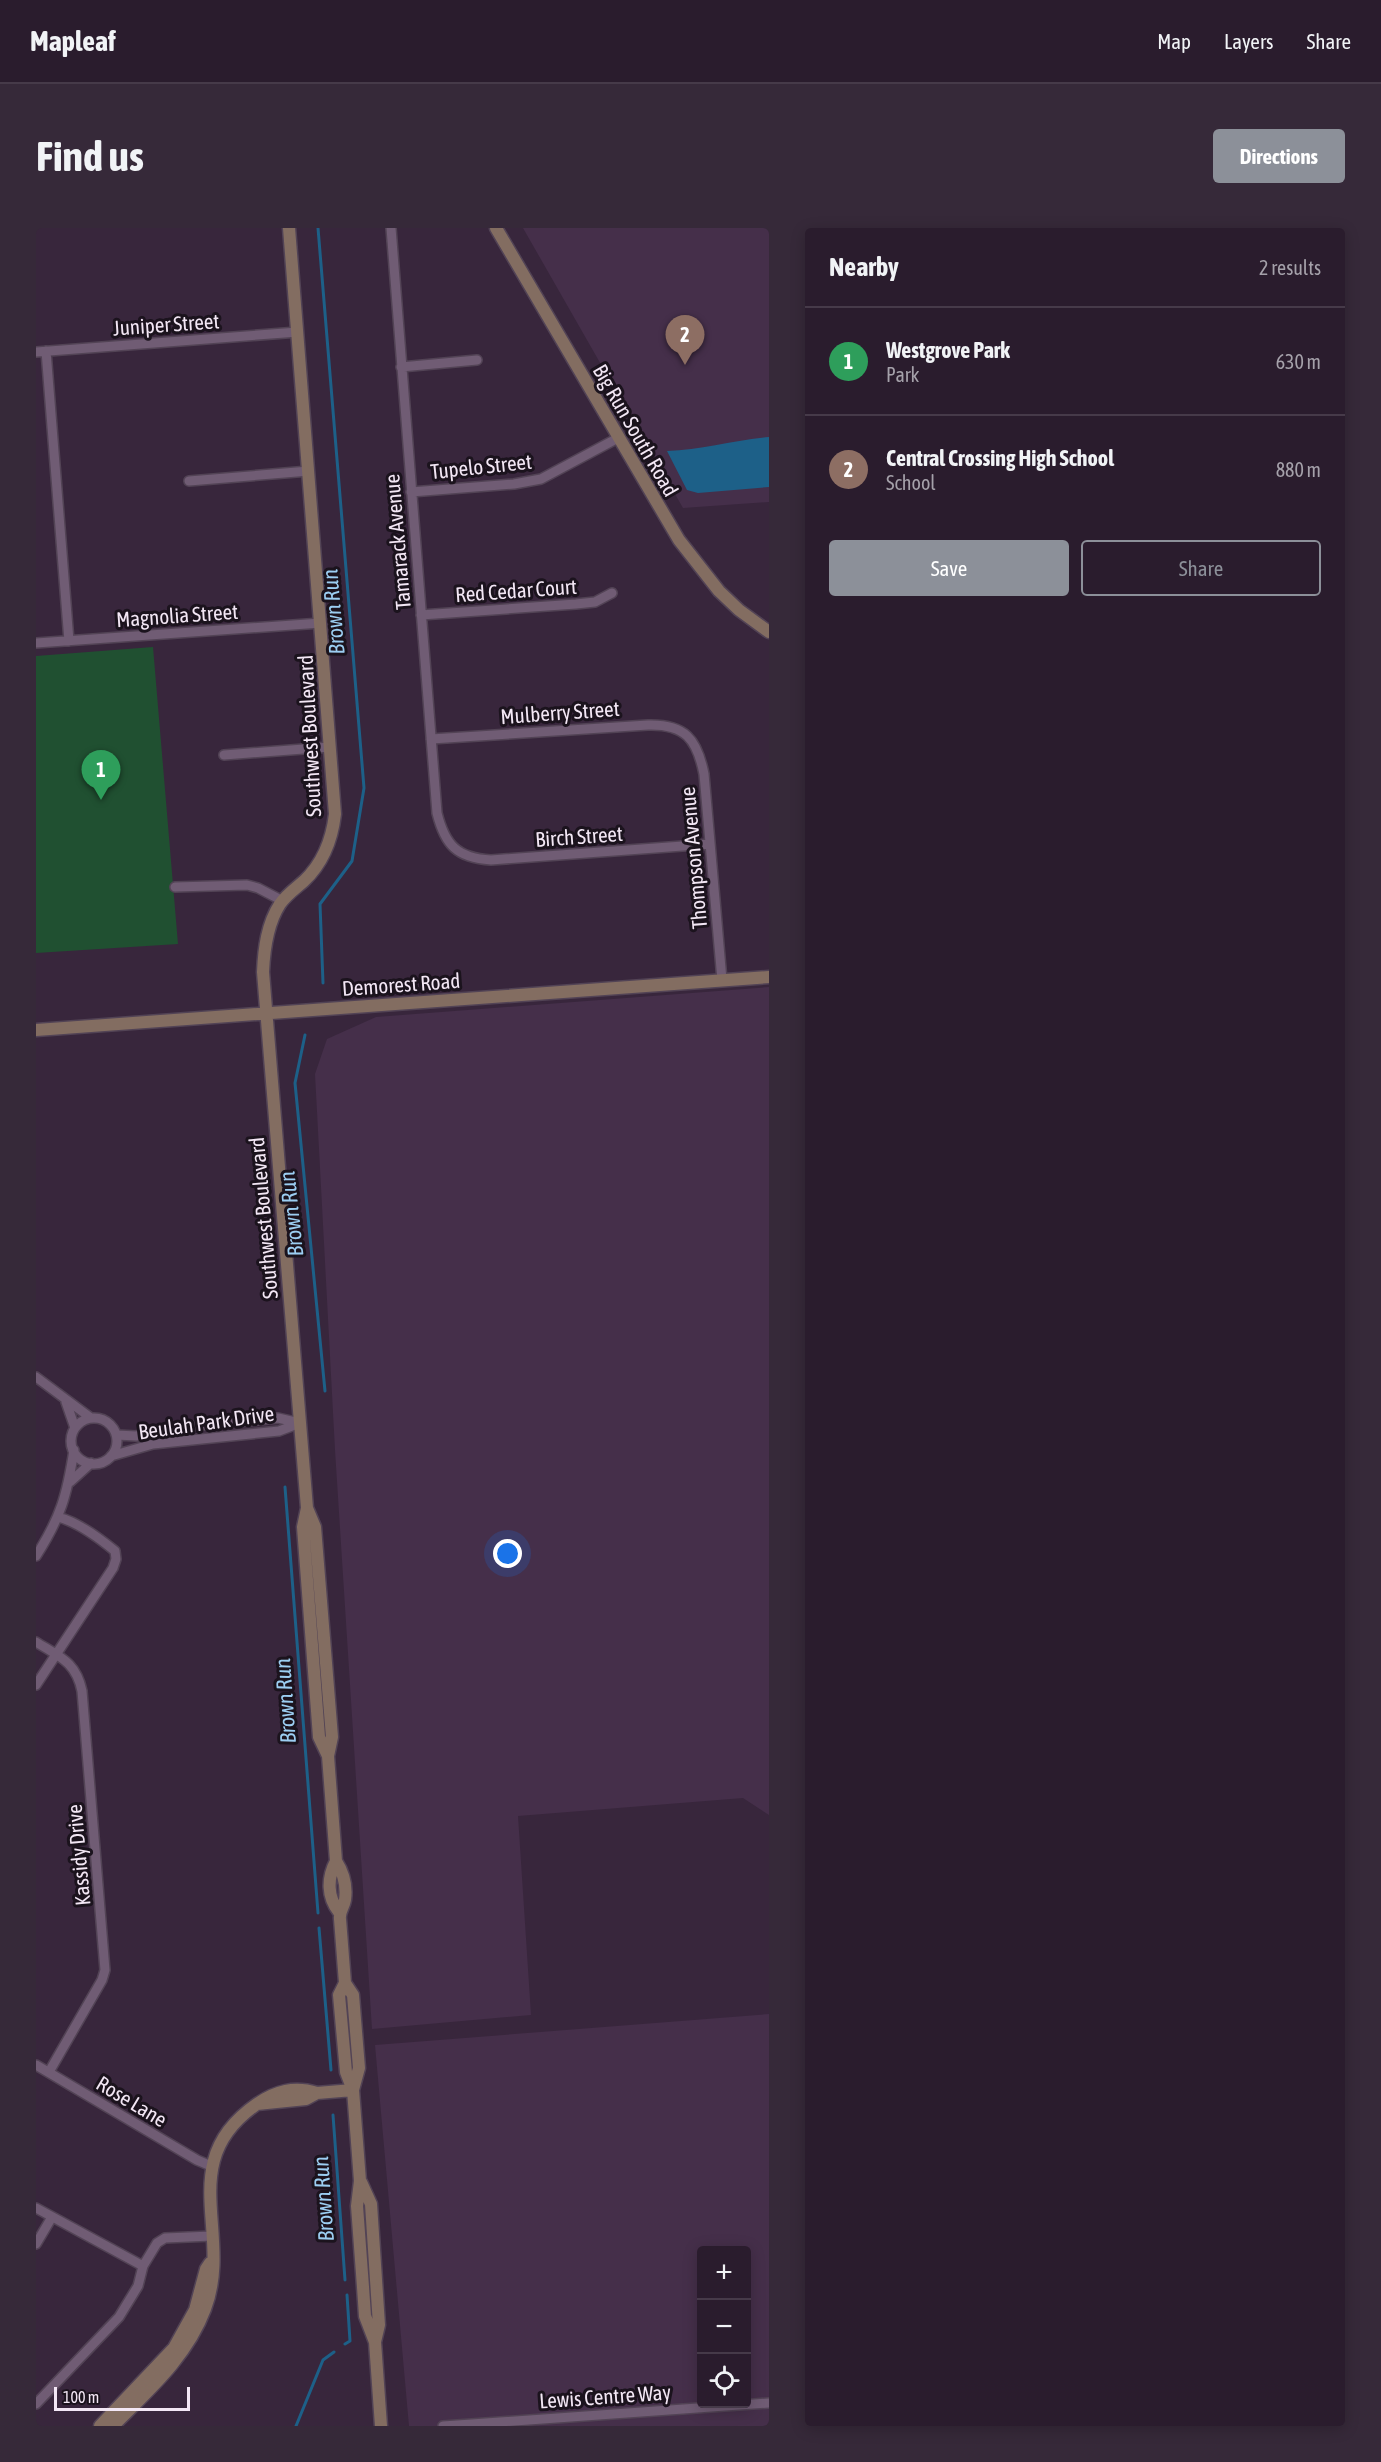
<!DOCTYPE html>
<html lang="en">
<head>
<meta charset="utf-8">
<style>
  :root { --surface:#2a1c2d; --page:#362939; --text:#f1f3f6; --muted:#a5a1aa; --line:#463a49; --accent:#8c9099 }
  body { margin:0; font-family:"Asap Condensed",sans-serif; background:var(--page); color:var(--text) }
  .controls { position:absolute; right:18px; bottom:18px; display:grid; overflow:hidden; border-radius:6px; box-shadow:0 3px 15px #0003 }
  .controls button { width:54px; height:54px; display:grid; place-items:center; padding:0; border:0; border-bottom:2px solid var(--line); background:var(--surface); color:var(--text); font:30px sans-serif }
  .scale { position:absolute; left:18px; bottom:15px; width:136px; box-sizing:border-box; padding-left:6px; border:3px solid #f3e7f5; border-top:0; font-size:16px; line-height:21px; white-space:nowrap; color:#f3e7f5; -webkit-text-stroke:4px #1b131d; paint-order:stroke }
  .you { position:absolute; left:472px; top:1326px; width:21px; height:21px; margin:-15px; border:4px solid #fff; border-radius:50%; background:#1a73e8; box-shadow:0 0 0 9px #1a73e833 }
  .badge { display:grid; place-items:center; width:39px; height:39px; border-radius:50%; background:var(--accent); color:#fff; font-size:20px; font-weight:700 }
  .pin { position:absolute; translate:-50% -50px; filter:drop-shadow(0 2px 3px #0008) }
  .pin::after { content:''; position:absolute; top:32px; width:21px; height:18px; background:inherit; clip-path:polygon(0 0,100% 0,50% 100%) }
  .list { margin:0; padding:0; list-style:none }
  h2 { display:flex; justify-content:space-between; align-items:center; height:78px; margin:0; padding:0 24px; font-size:26px }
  h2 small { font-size:20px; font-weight:400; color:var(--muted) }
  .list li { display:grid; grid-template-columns:39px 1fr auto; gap:18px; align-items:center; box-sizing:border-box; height:108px; padding:0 24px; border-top:2px solid var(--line) }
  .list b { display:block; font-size:22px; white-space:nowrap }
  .list p { margin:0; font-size:20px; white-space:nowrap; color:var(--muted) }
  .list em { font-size:20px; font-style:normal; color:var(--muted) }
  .actions { display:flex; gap:12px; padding:18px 24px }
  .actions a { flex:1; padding:14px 0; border:2px solid var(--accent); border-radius:6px; text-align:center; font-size:21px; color:var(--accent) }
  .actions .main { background:var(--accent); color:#fff }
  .icon { flex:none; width:33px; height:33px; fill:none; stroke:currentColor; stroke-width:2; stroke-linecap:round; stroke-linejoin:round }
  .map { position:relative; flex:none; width:733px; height:2198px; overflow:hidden; border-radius:6px }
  header { display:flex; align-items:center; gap:36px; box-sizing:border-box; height:84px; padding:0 30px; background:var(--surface); border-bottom:2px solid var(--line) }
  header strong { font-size:28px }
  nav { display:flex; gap:33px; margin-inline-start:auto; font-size:21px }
  .intro { display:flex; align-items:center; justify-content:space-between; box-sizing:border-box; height:144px; padding:0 36px }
  h1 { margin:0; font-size:42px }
  .button { padding:15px 27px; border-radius:6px; background:var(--accent); color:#fff; font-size:21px; font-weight:700 }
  main { display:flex; gap:36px; padding:0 36px }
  aside { flex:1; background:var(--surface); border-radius:6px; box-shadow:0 3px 15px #0003 }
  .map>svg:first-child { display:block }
  .built { fill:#452f4a; fill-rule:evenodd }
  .green { fill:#205031 }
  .water { fill:#1d6088 }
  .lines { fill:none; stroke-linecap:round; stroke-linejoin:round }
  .stream { stroke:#1d6088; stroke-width:3 }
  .street-casing { stroke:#524355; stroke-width:12 }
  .secondary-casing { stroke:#524355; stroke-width:15 }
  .street { stroke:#705c74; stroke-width:9 }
  .secondary { stroke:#836d61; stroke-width:12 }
  .labels { text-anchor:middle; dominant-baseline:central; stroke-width:6; stroke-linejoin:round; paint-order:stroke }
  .street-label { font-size:21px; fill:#f3e7f5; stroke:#1b131d }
  .water-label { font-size:22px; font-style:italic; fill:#9ccef2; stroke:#1b131d }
</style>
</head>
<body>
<header>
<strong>Mapleaf</strong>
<nav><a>Map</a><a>Layers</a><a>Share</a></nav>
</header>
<div class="intro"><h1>Find us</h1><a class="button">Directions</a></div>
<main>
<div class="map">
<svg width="733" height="2198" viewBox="0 0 733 2198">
  <rect width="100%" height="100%" fill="#38263c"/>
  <!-- built -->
  <path class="built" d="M 487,0 L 733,0 L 733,274 L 647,280 Z
    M 733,759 L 733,1587 L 707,1570 L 482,1588 L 495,1787 L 336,1801 L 299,1222 L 279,846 L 291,811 L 340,789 Z
    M 733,1786 L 733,2198 L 373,2198 L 339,1817 ZM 666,2022 L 710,2022 L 710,2176 L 666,2176 Z"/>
  <!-- green -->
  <path class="green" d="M 117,419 L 142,716 L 0,725 L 0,428 Z"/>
  <!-- water -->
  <path class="water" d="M 733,209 L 733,259 L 662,265 L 651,262 L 631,223 C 665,222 698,212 733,209 Z"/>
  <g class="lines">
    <!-- stream -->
    <path class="stream" d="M 282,0 L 328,560 L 316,633 L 284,676 L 287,755
      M 269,807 L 259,855 L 289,1163
      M 249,1259 L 282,1685
      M 283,1700 L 295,1842
      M 297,1887 L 309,2052
      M 309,2116 L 314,2113 L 311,2067
      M 260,2198 L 287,2132 L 298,2124"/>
    <defs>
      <path id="street" d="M 355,0 L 401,585 C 409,617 421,630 455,632 L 674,616
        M 10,123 L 33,413
        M 0,124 L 262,104
        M 365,139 L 441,132
        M 153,253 L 273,243
        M 375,264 L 478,256 L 505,251 L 582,210
        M 385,387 L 540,376 L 559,374 L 576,365
        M 0,415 L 285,395
        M 395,511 L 612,497 C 649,496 661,511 668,546 L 686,752
        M 188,527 L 294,519
        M 139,659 L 211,657 L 222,660 L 247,673
        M 0,1149 L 55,1190
        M 30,1174 L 39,1200
        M35 1213a23 23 0 1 1 46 0a23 23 0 1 1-46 0Z
        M 81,1207 L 100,1208 L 140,1200 L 242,1190 L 264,1195
        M 75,1228 L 117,1216 L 243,1203 L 264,1195
        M 34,1254 L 55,1235
        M 0,1328 C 25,1289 31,1267 38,1222
        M 0,1414 C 24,1429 40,1434 46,1463 L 69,1742 L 66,1752 L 13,1844
        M 0,1457 L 77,1340 L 80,1331 L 79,1323 C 62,1309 42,1294 22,1289
        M 0,1837 L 161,1932 L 175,1938
        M 0,1980 L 107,2038
        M 0,2016 L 16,1989
        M 0,2176 L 83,2089 L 102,2058 L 107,2038 L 121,2015 L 129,2010 L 176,2008
        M 407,2198 L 733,2175"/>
      <path id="secondary" d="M 253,0 L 299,586 C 296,612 287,635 268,653 C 260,660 250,667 244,676 C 231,696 228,721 227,744 L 271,1280 L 267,1299 L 283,1509 L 292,1528
        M 460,0 L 643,312 L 683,363 L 703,382 L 733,404
        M 0,802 L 733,749
        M 271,1280 L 279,1299 L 296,1509 L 292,1528 L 300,1633 C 307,1644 311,1658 309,1672 C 308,1679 303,1683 304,1691 L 309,1755 L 317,1767 L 323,1840 L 317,1862 L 324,1953 L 321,1978 L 327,2059 L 329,2088 L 339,2114 L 345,2198
        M 300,1633 C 291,1650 291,1669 303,1684
        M 309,1755 L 303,1767 L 310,1844 L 317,1862
        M 221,1876 L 270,1871 L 281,1865 L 317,1862
        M 325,1954 L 335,1976 L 343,2097 L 339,2114
        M 64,2198 L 138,2120 L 159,2082 L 170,2041 L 174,2035
        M 77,2198 C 113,2162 151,2129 169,2081 C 198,2005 137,1934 221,1876 C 240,1863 258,1858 281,1865"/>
    </defs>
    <!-- street casing -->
    <use href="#street" class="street-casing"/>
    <!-- secondary casing -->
    <use href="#secondary" class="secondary-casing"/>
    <!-- street -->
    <use href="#street" class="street"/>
    <!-- secondary -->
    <use href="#secondary" class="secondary"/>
  </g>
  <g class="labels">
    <!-- street labels -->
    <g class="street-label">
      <text transform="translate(130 96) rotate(-4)">Juniper Street</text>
      <text transform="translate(600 202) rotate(60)">Big Run South Road</text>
      <text transform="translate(445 238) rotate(-6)">Tupelo Street</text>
      <text transform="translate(361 314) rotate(-95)">Tamarack Avenue</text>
      <text transform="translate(480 362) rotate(-4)">Red Cedar Court</text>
      <text transform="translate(141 387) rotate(-4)">Magnolia Street</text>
      <text transform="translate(524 484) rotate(-4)">Mulberry Street</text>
      <text transform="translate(273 508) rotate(-93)">Southwest Boulevard</text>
      <text transform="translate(543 608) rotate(-4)">Birch Street</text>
      <text transform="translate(657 630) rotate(-95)">Thompson Avenue</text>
      <text transform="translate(365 756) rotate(-4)">Demorest Road</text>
      <text transform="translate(227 990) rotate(-95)">Southwest Boulevard</text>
      <text transform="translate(170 1194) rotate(-8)">Beulah Park Drive</text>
      <text transform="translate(42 1627) rotate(-95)">Kassidy Drive</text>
      <text transform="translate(96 1873) rotate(31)">Rose Lane</text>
      <text transform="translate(569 2168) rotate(-4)">Lewis Centre Way</text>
    </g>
    <!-- water labels -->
    <g class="water-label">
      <text transform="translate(297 384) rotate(-95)">Brown Run</text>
      <text transform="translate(255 986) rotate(-96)">Brown Run</text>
      <text transform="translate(249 1473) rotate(-94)">Brown Run</text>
      <text transform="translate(287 1971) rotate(-94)">Brown Run</text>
    </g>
  </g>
</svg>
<div class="controls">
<button>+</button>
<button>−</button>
<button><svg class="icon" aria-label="locate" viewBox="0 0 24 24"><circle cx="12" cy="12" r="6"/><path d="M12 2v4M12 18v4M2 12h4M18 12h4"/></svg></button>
</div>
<div class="scale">100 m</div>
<div class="you"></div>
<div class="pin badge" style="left:65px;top:572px;background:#2e9e5b">1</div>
<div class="pin badge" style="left:649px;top:137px;background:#8d6e63">2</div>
</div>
<aside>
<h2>Nearby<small>2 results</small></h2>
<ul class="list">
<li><span class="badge" style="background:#2e9e5b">1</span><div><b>Westgrove Park</b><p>Park</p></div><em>630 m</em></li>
<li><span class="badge" style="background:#8d6e63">2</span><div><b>Central Crossing High School</b><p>School</p></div><em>880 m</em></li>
</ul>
<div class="actions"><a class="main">Save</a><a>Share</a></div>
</aside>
</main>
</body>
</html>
